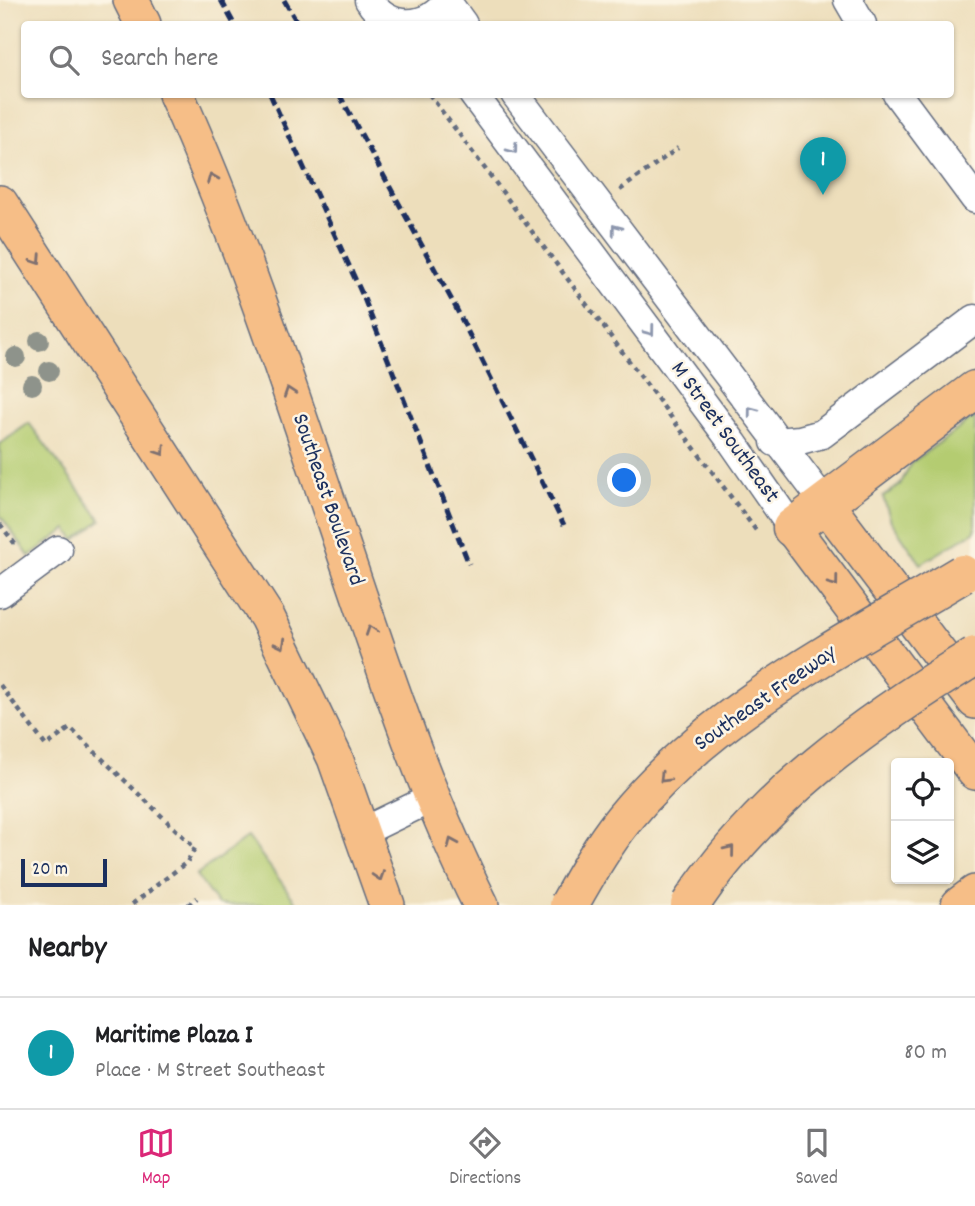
<!DOCTYPE html>
<html lang="en">
<head>
<meta charset="utf-8">
<style>
  :root { --surface:#fff; --page:#f2f2f2; --text:#202124; --muted:#757577; --line:#e0e0e0; --accent:#db2777 }
  body { margin:0; font-family:Dekko,sans-serif; background:var(--page); color:var(--text) }
  .controls { position:absolute; right:21px; bottom:21px; display:grid; overflow:hidden; border-radius:7px; box-shadow:0 2px 5px #0004 }
  .controls button { width:63px; height:63px; display:grid; place-items:center; padding:0; border:0; border-bottom:2px solid var(--line); background:var(--surface); color:var(--text); font:35px sans-serif }
  .scale { position:absolute; left:21px; bottom:18px; width:86px; box-sizing:border-box; padding-left:7px; border:4px solid #1b2f5e; border-top:0; font-size:19px; line-height:24px; white-space:nowrap; color:#1b2f5e; -webkit-text-stroke:5px #fcf5e5; paint-order:stroke }
  .you { position:absolute; left:625px; top:481px; width:24px; height:24px; margin:-18px; border:5px solid #fff; border-radius:50%; background:#1a73e8; box-shadow:0 0 0 10px #1a73e833 }
  .badge { display:grid; place-items:center; width:46px; height:46px; border-radius:50%; background:var(--accent); color:#fff; font-size:23px; font-weight:700 }
  .pin { position:absolute; translate:-50% -58px; filter:drop-shadow(0 2px 4px #0008) }
  .pin::after { content:''; position:absolute; top:37px; width:24px; height:21px; background:inherit; clip-path:polygon(0 0,100% 0,50% 100%) }
  .list { margin:0; padding:0; list-style:none }
  h2 { display:flex; justify-content:space-between; align-items:center; height:91px; margin:0; padding:0 28px; font-size:30px }
  h2 small { font-size:23px; font-weight:400; color:var(--muted) }
  .list li { display:grid; grid-template-columns:46px 1fr auto; gap:21px; align-items:center; box-sizing:border-box; height:112px; padding:0 28px; border-top:2px solid var(--line) }
  .list b { display:block; font-size:26px; white-space:nowrap }
  .list p { margin:0; font-size:23px; white-space:nowrap; color:var(--muted) }
  .list em { font-size:23px; font-style:normal; color:var(--muted) }
  .icon { flex:none; width:38px; height:38px; fill:none; stroke:currentColor; stroke-width:2; stroke-linecap:round; stroke-linejoin:round }
  .map { position:relative; flex:none; width:975px; height:905px; overflow:hidden }
  .search { position:absolute; background:var(--surface); box-shadow:0 2px 5px #0004; left:21px; right:21px; top:21px; height:77px; display:flex; align-items:center; gap:18px; box-sizing:border-box; padding:0 24px; border-radius:7px; color:var(--muted); font-size:26px }
  .sheet { height:203px; background:var(--surface) }
  nav { display:flex; justify-content:space-around; align-items:center; box-sizing:border-box; height:98px; border-top:2px solid var(--line); background:var(--surface); font-size:19px; color:var(--muted) }
  nav a { display:grid; justify-items:center; gap:4px }
  nav .on { color:var(--accent) }
  .map>svg:first-child { display:block }
  .green { fill:#b4cc71; stroke:#687e68; stroke-width:2 }
  .lines { fill:none; stroke-linecap:round; stroke-linejoin:round }
  .minor-casing { stroke:#646c7f; stroke-width:31 }
  .major-casing { stroke:#646c7f; stroke-width:38 }
  .highway-casing { stroke:#646c7f; stroke-width:41 }
  .path { stroke:#646c7f; stroke-width:4.5; stroke-dasharray:5 5; stroke-linecap:butt }
  .minor { stroke:#fff; stroke-width:28 }
  .major { stroke:#f6be87; stroke-width:35 }
  .highway { stroke:#f6be87; stroke-width:38 }
  .rail { stroke:#1b2f5e; stroke-width:5; stroke-dasharray:10 5; stroke-linecap:butt }
  .highway-bridge-casing { stroke:#646c7f; stroke-width:41; stroke-linecap:butt }
  .highway-bridge { stroke:#f6be87; stroke-width:38 }
  .tree { fill:#8e938b }
  .oneway { stroke:#8d97ae }
  .oneway2 { stroke:#7e6f70 }
  .labels { text-anchor:middle; dominant-baseline:central; stroke-width:5; stroke-linejoin:round; paint-order:stroke }
  .street-label { font-size:23px; fill:#1b2f5e; stroke:#fcf5e5 }
</style>
</head>
<body>
<div class="map">
<svg width="975" height="905" viewBox="0 0 975 905">
  <rect width="100%" height="100%" fill="#fcf5e5"/>
  <filter id="ink" filterUnits="userSpaceOnUse"><feTurbulence type="fractalNoise" baseFrequency=".0143" numOctaves="2"/><feDisplacementMap in="SourceGraphic" scale="14" xChannelSelector="R" yChannelSelector="G"/><feConvolveMatrix kernelMatrix="1 2 1 2 8 2 1 2 1" color-interpolation-filters="sRGB"/></filter>
  <filter id="wash" filterUnits="userSpaceOnUse"><feTurbulence type="fractalNoise" baseFrequency=".00686" numOctaves="4" result="noise"/><feDisplacementMap in="SourceGraphic" scale="28" xChannelSelector="R" yChannelSelector="G"/><feGaussianBlur stdDeviation="1.57" result="paint"/><feColorMatrix in="noise" values="0 0 0 0 0 0 0 0 0 0 0 0 0 0 0 0 0 1.4 0 .05"/><feComposite in="paint" operator="in"/></filter>
  <g filter="url(#wash)">
    <rect width="100%" height="100%" fill="#eddebb"/>
    <!-- green -->
    <path class="green" d="M 975,417 L 975,531 L 921,564 L 891,521 L 883,497 L 900,485 L 911,463 Z
      M 29,423 L 101,520 L 75,540 L 67,529 L 29,556 L 0,515 L 0,444 Z
      M 248,837 L 298,905 L 218,905 L 196,875 Z"/>
  </g>
  <g filter="url(#ink)">
    <g class="lines">
      <defs>
        <path id="minor" d="M 369,0 C 388,32 428,30 448,0
          M 848,0 L 862,24
          M 447,2 L 463,24
          M 473,94 L 733,443 L 792,528
          M 515,94 L 825,503
          M 897,94 L 975,199
          M 775,442 L 800,440 L 822,434 L 975,319
          M 0,593 L 58,550
          M 364,831 L 432,798"/>
        <path id="major" d="M 131,0 L 143,24
          M 176,94 C 249,257 302,427 359,595 C 395,701 431,805 481,905
          M 0,203 L 267,617 L 335,758 L 387,905
          M 825,503 L 975,701
          M 792,528 L 975,772
          M 959,905 L 975,893"/>
        <path id="highway" d="M 792,528 L 975,390"/>
      </defs>
      <!-- minor casing -->
      <use href="#minor" class="minor-casing"/>
      <!-- major casing -->
      <use href="#major" class="major-casing"/>
      <!-- highway casing -->
      <use href="#highway" class="highway-casing"/>
      <!-- path -->
      <path class="path" d="M 429,94 L 758,533
        M 620,190 L 678,148
        M 0,524 L 18,548
        M 0,685 L 46,746 L 70,728 L 195,848 L 187,862 L 131,905
        M 188,905 L 197,898"/>
      <!-- minor -->
      <use href="#minor" class="minor"/>
      <!-- major -->
      <use href="#major" class="major"/>
      <!-- highway -->
      <use href="#highway" class="highway"/>
      <!-- rail -->
      <path class="rail" d="M 221,0 L 234,24
        M 284,0 L 298,24
        M 270,94 L 363,296 L 469,564
        M 339,94 L 455,306 L 564,525"/>
      <defs>
        <path id="highway-bridge" d="M 569,905 C 585,876 602,846 623,820 C 711,711 844,645 962,574
          M 690,905 C 763,796 864,724 975,656"/>
      </defs>
      <!-- highway-bridge casing -->
      <use href="#highway-bridge" class="highway-bridge-casing"/>
      <!-- highway-bridge -->
      <use href="#highway-bridge" class="highway-bridge"/>
    </g>
    <!-- trees -->
    <g class="tree">
      <circle cx="39" cy="341" r="10"/>
      <circle cx="16" cy="357" r="10"/>
      <circle cx="49" cy="371" r="10"/>
      <circle cx="32" cy="385" r="10"/>
    </g>
    <!-- one-way arrows -->
    <defs><path id="oneway-chevron" d="M-2-3.5L2.5 0L-2 3.5" fill="none" stroke-width="1.6" stroke-linecap="round" stroke-linejoin="round" transform="scale(1.75)"/></defs>
    <g class="oneway">
      <use href="#oneway-chevron" transform="translate(513 149) rotate(53)"/>
      <use href="#oneway-chevron" transform="translate(616 229) rotate(-127)"/>
      <use href="#oneway-chevron" transform="translate(650 331) rotate(53)"/>
      <use href="#oneway-chevron" transform="translate(752 411) rotate(-127)"/>
    </g>
    <g class="oneway2">
      <use href="#oneway-chevron" transform="translate(212 178) rotate(-112)"/>
      <use href="#oneway-chevron" transform="translate(37 260) rotate(57)"/>
      <use href="#oneway-chevron" transform="translate(289 392) rotate(-109)"/>
      <use href="#oneway-chevron" transform="translate(161 451) rotate(56)"/>
      <use href="#oneway-chevron" transform="translate(834 582) rotate(53)"/>
      <use href="#oneway-chevron" transform="translate(371 630) rotate(-109)"/>
      <use href="#oneway-chevron" transform="translate(281 644) rotate(62)"/>
      <use href="#oneway-chevron" transform="translate(664 778) rotate(135)"/>
      <use href="#oneway-chevron" transform="translate(452 843) rotate(-114)"/>
      <use href="#oneway-chevron" transform="translate(730 850) rotate(-51)"/>
      <use href="#oneway-chevron" transform="translate(379 876) rotate(72)"/>
    </g>
  </g>
  <g class="labels">
    <!-- street labels -->
    <g class="street-label">
      <text transform="translate(724 433) rotate(54)">M Street Southeast</text>
      <text transform="translate(327 500) rotate(71)">Southeast Boulevard</text>
      <text transform="translate(766 699) rotate(-35)">Southeast Freeway</text>
    </g>
  </g>
</svg>
<div class="controls">
<button><svg class="icon" aria-label="locate" viewBox="0 0 24 24"><circle cx="12" cy="12" r="6"/><path d="M12 2v4M12 18v4M2 12h4M18 12h4"/></svg></button>
<button><svg class="icon" aria-label="layers" viewBox="0 0 24 24"><path d="M12 4l9 5-9 5-9-5zM3 14l9 5 9-5"/></svg></button>
</div>
<div class="scale">20 m</div>
<div class="you"></div>
<div class="pin badge" style="left:823px;top:195px;background:#0f9aa8">1</div>
<div class="search"><svg class="icon" aria-label="search" viewBox="0 0 24 24"><circle cx="10" cy="10" r="6"/><path d="M15 15l6 6"/></svg>Search here</div>
</div>
<section class="sheet">
<h2>Nearby<small></small></h2>
<ul class="list">
<li><span class="badge" style="background:#0f9aa8">1</span><div><b>Maritime Plaza I</b><p>Place · M Street Southeast</p></div><em>80 m</em></li>
</ul>
</section>
<nav>
<a class="on"><svg class="icon" aria-label="map" viewBox="0 0 24 24"><path d="M3 6l6-2 6 2 6-2v14l-6 2-6-2-6 2zM9 4v14M15 6v14"/></svg>Map</a>
<a><svg class="icon" aria-label="directions" viewBox="0 0 24 24"><path d="M12 3l9 9-9 9-9-9zM9 14v-3h6M13 9l2 2-2 2"/></svg>Directions</a>
<a><svg class="icon" aria-label="saved" viewBox="0 0 24 24"><path d="M7 4h10v16l-5-4-5 4z"/></svg>Saved</a>
</nav>
</body>
</html>
